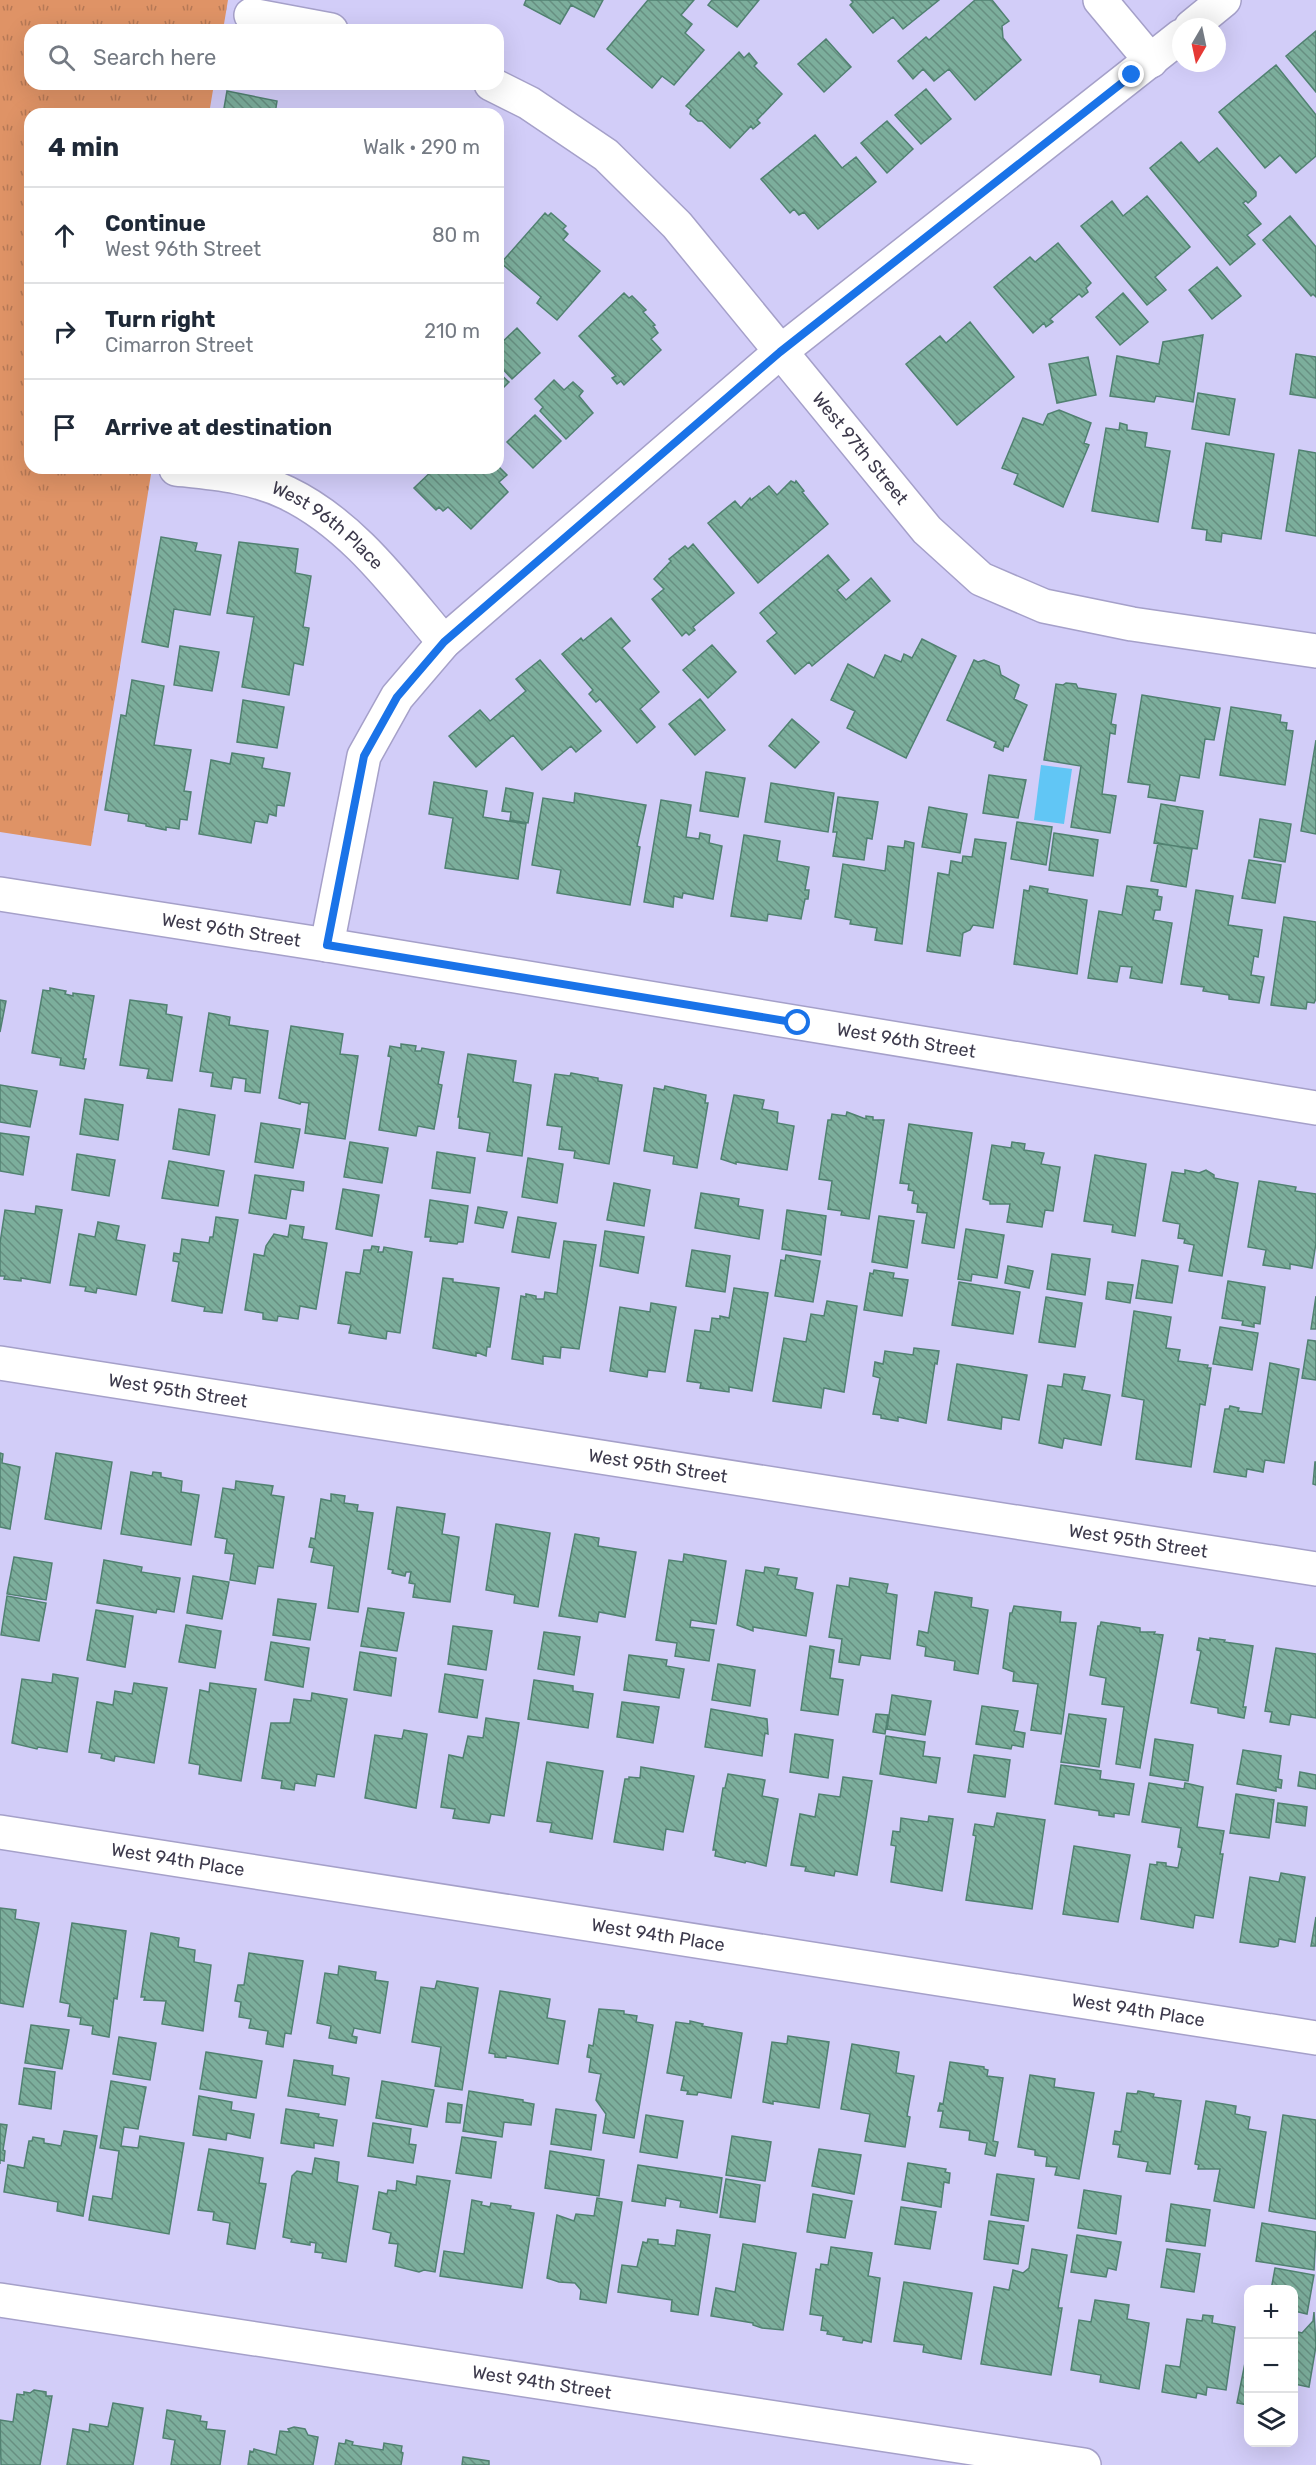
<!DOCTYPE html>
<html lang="en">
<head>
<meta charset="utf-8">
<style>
  :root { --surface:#fff; --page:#f6f6f7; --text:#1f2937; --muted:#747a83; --line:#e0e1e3 }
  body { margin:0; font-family:Rubik,sans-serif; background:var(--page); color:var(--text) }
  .controls { position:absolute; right:18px; bottom:18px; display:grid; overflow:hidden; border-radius:12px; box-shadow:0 6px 24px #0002 }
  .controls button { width:54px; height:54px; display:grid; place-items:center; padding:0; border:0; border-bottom:2px solid var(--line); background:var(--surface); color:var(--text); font:30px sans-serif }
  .compass { position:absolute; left:1172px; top:18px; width:54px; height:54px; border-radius:50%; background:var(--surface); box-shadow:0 6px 24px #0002; rotate:189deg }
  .stop { position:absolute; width:18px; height:18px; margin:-14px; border:4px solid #1a73e8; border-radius:50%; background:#fff }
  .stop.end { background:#1a73e8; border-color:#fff; box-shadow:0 2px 6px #0008 }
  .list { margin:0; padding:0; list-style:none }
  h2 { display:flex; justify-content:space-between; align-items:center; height:78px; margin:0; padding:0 24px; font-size:26px }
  h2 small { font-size:20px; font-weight:400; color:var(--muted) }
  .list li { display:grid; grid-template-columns:39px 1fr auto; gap:18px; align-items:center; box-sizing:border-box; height:96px; padding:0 24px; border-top:2px solid var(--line) }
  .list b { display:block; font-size:22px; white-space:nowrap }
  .list p { margin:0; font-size:20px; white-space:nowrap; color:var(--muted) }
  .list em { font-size:20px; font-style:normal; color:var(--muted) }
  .icon { flex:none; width:33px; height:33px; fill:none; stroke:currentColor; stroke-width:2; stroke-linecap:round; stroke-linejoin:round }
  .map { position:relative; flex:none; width:1316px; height:2465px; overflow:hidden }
  .search { position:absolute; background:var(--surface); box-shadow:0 6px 24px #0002; left:24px; top:24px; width:480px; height:66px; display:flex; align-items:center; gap:15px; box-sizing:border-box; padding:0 21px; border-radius:18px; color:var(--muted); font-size:22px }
  .panel { position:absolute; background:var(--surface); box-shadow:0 6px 24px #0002; left:24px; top:108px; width:480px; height:366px; border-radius:18px }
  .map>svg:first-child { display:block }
  .grass { fill:url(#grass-tufts) }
  .water { fill:#61c6f5 }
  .building { fill:url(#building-back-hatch); stroke:#518171; stroke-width:1.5 }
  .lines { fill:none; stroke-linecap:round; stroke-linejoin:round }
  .minor-casing { stroke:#a5a0c9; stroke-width:36 }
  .minor { stroke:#fff; stroke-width:33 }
  .route { stroke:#1a73e8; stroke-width:8 }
  .labels { text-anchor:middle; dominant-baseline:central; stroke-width:6; stroke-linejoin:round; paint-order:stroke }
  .street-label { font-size:18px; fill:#3d3a4c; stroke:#dfdbfe }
</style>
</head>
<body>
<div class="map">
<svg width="1316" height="2465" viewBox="0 0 1316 2465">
  <defs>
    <pattern id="grass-tufts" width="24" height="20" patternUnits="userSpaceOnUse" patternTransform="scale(1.5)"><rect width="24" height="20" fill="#df9366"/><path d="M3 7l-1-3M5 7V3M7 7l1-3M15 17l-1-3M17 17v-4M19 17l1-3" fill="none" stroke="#b67956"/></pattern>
    <pattern id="building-back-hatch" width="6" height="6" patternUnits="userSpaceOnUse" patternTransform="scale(1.5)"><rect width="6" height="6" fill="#7cae9c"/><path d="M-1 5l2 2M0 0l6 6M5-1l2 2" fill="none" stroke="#678f81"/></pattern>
  </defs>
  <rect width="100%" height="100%" fill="#d2cdf8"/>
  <!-- grass -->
  <path class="grass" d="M 0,0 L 228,0 L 223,30 L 30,30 L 30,84 L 214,84 L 209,114 L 30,114 L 30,468 L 152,468 L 91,846 L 0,832 Z"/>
  <!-- water -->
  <path class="water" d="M 1041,765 L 1072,769 L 1064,824 L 1034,820 Z"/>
  <!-- building -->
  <path class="building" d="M 526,0 L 603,0 L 594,17 L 571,5 L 560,24 L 524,5 Z
    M 648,0 L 694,0 L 681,15 L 692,24 L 685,33 L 704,50 L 674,85 L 662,76 L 652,88 L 607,49 Z
    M 712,0 L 759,0 L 737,27 L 708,5 Z
    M 851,0 L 939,0 L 903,29 L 893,17 L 873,33 L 850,5 L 853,2 Z
    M 975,0 L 992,0 L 1009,21 L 1002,26 L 1003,38 L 1021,60 L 975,100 L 949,69 L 934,81 L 923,69 L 913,79 L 898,61 L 926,37 L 929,40 Z
    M 1316,31 L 1316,92 L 1286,56 Z
    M 826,39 L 851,67 L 824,92 L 798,64 Z
    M 739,52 L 744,58 L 749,53 L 757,63 L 754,66 L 782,94 L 757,120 L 760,123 L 753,129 L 751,126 L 730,148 L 702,121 L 698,121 L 690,114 L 691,110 L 686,106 Z
    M 1276,65 L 1316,115 L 1316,156 L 1296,173 L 1280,155 L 1265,168 L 1219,112 Z
    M 926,89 L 951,119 L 921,144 L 895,115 Z
    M 227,91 L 277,101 L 275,114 L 223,114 Z
    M 887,121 L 913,149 L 887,173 L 861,143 Z
    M 815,135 L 842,168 L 856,157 L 876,182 L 818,229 L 804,212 L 799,215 L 794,209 L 790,213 L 761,179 Z
    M 1181,142 L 1199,163 L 1217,148 L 1256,192 L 1256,196 L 1248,203 L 1246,201 L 1243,203 L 1261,224 L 1247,235 L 1255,244 L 1230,265 L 1150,168 Z
    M 1147,196 L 1190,247 L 1155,277 L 1166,290 L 1147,305 L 1081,226 L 1112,201 L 1123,216 Z
    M 545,213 L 548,216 L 551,213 L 566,226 L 563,229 L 568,234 L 563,240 L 600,271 L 557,320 L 537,303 L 541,297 L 501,263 Z
    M 1290,216 L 1316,247 L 1316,297 L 1313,294 L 1311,296 L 1263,240 Z
    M 1058,243 L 1091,283 L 1086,288 L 1088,292 L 1082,297 L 1079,294 L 1050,319 L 1053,322 L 1046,327 L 1044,323 L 1033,333 L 994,287 L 1030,257 L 1035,262 Z
    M 1217,267 L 1241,296 L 1212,319 L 1189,290 Z
    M 624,293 L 629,298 L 632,296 L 646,310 L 643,312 L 655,325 L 653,326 L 658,333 L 651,339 L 661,350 L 624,385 L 621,381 L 617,384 L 612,378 L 616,376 L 579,336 Z
    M 1123,293 L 1148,322 L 1120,345 L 1096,317 Z
    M 970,322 L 1014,377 L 957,425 L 906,364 L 940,336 L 946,343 Z
    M 517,328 L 540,353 L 512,379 L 498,364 L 498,346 Z
    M 1203,335 L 1193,402 L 1156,396 L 1154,402 L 1110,396 L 1117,356 L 1159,364 L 1163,342 Z
    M 1296,354 L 1316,357 L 1316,398 L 1290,394 Z
    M 1088,357 L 1096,395 L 1057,403 L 1049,364 Z
    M 498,372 L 509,382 L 498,393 Z
    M 554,380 L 564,390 L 573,382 L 583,391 L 579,396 L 593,413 L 566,439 L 540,411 L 543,407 L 535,399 Z
    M 1198,393 L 1235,399 L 1229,435 L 1192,429 Z
    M 1059,410 L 1091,423 L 1084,443 L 1089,445 L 1063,507 L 1014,484 L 1018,474 L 1002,468 L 1023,418 L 1043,425 L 1048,414 Z
    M 535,415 L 561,441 L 533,468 L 507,442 Z
    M 1120,423 L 1127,425 L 1127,430 L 1147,433 L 1145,447 L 1170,451 L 1158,522 L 1092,511 L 1106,428 L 1119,430 Z
    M 1206,443 L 1274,454 L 1261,539 L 1222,533 L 1221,542 L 1206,540 L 1207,530 L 1192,528 Z
    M 1299,450 L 1316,453 L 1316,536 L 1286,531 Z
    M 498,466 L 507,475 L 499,482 L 508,492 L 471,529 L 448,507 L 443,511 L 439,507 L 436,510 L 414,488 L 435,468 L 498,468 Z
    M 791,481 L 795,483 L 796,481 L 804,491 L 802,492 L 828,524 L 758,583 L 708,523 L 735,501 L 741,508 L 750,498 L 751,500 L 769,486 L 777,495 Z
    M 161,537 L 197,543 L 195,551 L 221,555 L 210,615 L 174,609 L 168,647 L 142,642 Z
    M 239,542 L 298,549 L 295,573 L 311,576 L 303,627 L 309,628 L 303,665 L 294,663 L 289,695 L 242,687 L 254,617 L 227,613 Z
    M 693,544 L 734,593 L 693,627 L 695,630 L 689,635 L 686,632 L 682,636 L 652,599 L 664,589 L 654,579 L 671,561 L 669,559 L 685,546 L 688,549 Z
    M 828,555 L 849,580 L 837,590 L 846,600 L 871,578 L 890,601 L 812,666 L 809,662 L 795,674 L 767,641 L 777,633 L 760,613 Z
    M 611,618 L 630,641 L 622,648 L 659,692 L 640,709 L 655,727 L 637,743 L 600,699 L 596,702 L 589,694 L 593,690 L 562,654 L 581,638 L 583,641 Z
    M 922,639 L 956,656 L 906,758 L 847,728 L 855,711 L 831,700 L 848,664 L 874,678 L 885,655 L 901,662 L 904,654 L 912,658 Z
    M 712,645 L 736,672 L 708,698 L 683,670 Z
    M 180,646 L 219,652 L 212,691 L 174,685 Z
    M 540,660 L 601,731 L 576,752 L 571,746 L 542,770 L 513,735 L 476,767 L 449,736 L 480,710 L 490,721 L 526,691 L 516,679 Z
    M 974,660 L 978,662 L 984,660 L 999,666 L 1001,675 L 1019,685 L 1014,699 L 1027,705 L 1008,747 L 1004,746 L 1003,751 L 994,747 L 996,742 L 947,720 Z
    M 132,680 L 164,686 L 154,745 L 191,750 L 184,791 L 191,792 L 187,820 L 180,819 L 179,829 L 166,827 L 166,830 L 146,826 L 146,824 L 128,821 L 129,814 L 105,810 L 121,715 L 126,716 Z
    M 1066,683 L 1076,684 L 1078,688 L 1116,694 L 1111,724 L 1116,725 L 1115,734 L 1110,733 L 1102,794 L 1116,796 L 1110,833 L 1071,827 L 1081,766 L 1044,760 L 1056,684 L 1063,685 Z
    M 1142,695 L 1220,708 L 1214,740 L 1205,739 L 1199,778 L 1180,775 L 1175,801 L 1148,797 L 1150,785 L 1128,782 Z
    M 700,699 L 725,730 L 695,755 L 669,724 Z
    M 243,700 L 284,707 L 277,748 L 237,742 Z
    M 1231,707 L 1281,715 L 1280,722 L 1287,723 L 1286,730 L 1293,731 L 1285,785 L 1220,775 Z
    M 792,719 L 819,742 L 795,768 L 769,746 Z
    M 1316,740 L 1316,834 L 1301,831 Z
    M 232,753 L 264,758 L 262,768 L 290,773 L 284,806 L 277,805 L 276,816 L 269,814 L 267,823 L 255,821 L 251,843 L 199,834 L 211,760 L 230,764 Z
    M 706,772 L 745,778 L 738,817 L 700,811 Z
    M 989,775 L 1026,780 L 1018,818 L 983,813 Z
    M 434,782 L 487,791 L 483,817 L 526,824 L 518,879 L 445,868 L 453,818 L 429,814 Z
    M 771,783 L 834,793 L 828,832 L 765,822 Z
    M 506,788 L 533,793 L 528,823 L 510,820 L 511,812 L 502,811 Z
    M 575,793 L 646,805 L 637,846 L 640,847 L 630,905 L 557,893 L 561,870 L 532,865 L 543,798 L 574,803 Z
    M 838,797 L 878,802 L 872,839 L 867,838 L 864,860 L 833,856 L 837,832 L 833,832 Z
    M 661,800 L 691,805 L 686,837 L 699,839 L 700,833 L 710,835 L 709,843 L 722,846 L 713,899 L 683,893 L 682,898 L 674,896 L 673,907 L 644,902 Z
    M 1161,804 L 1203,811 L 1197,849 L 1154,843 Z
    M 929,807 L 967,814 L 960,853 L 922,847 Z
    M 1260,819 L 1291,824 L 1285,862 L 1254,857 Z
    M 1017,822 L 1052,827 L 1046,865 L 1011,859 Z
    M 1054,833 L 1098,840 L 1093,876 L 1049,870 Z
    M 744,835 L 780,841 L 777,861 L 809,867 L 805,890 L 809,890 L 808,899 L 805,899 L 801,919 L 768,914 L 767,921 L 731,916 Z
    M 975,839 L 1006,843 L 993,928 L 973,925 L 970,930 L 963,933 L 960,956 L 927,951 L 938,873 L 949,875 L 951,861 L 962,863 L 963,856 L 972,857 Z
    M 905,841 L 914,843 L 902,944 L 875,940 L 877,928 L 850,924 L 851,920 L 835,917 L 843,864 L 885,871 L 888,846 L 904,848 Z
    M 1158,843 L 1192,849 L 1186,887 L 1151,881 Z
    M 1249,860 L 1281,865 L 1275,903 L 1242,898 Z
    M 1030,886 L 1048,889 L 1047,893 L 1087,900 L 1077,974 L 1014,964 L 1024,890 L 1029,891 Z
    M 1127,886 L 1158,890 L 1157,896 L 1162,897 L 1160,910 L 1155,910 L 1153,920 L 1172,923 L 1162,983 L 1130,978 L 1132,967 L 1120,966 L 1117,982 L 1088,978 L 1099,911 L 1122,915 Z
    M 1196,890 L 1233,896 L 1228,925 L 1262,930 L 1258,957 L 1254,956 L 1251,975 L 1264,977 L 1259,1003 L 1229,999 L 1229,995 L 1203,991 L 1204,987 L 1181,984 Z
    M 1284,917 L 1316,922 L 1316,999 L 1314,1003 L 1307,1002 L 1306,1009 L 1271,1005 Z
    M 50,988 L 66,991 L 65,994 L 73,996 L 73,993 L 94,996 L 83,1059 L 86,1059 L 84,1069 L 60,1065 L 61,1058 L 32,1053 L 43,990 L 50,991 Z
    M 0,1000 L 6,1001 L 0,1032 Z
    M 130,1000 L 167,1005 L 166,1014 L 182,1017 L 172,1081 L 147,1078 L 149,1069 L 120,1065 Z
    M 209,1013 L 230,1017 L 229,1025 L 268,1031 L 260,1093 L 245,1091 L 246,1079 L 233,1077 L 231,1089 L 211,1086 L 213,1073 L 200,1071 Z
    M 291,1026 L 343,1034 L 340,1054 L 358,1056 L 345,1139 L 305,1133 L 309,1103 L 301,1102 L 300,1104 L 279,1098 Z
    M 401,1044 L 416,1046 L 415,1051 L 421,1051 L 422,1048 L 444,1052 L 438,1084 L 442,1085 L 434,1129 L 418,1126 L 416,1136 L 379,1130 L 391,1057 L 388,1056 L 390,1046 L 401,1048 Z
    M 468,1054 L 516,1061 L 513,1082 L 531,1085 L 522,1156 L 487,1151 L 490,1133 L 459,1128 L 460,1117 L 458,1117 Z
    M 571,1073 L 598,1078 L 598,1081 L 622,1085 L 609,1164 L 574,1158 L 575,1151 L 559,1149 L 562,1127 L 547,1125 L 555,1074 L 570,1076 Z
    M 0,1085 L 37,1091 L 30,1127 L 0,1122 Z
    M 665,1086 L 706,1095 L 705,1103 L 708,1103 L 697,1168 L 673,1164 L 674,1156 L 644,1151 L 654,1088 L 664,1090 Z
    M 734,1095 L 764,1100 L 762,1109 L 778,1112 L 777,1123 L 794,1126 L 787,1170 L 736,1162 L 736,1164 L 721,1159 Z
    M 85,1099 L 123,1105 L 118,1140 L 80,1134 Z
    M 179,1109 L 215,1115 L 209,1155 L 173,1149 Z
    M 847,1112 L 863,1118 L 866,1119 L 866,1116 L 873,1117 L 873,1120 L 884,1120 L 869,1219 L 841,1215 L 842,1211 L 828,1209 L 832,1181 L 819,1179 L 828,1120 L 831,1120 L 832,1114 L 846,1116 Z
    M 261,1123 L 300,1129 L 293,1168 L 255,1162 Z
    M 909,1124 L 972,1133 L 954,1248 L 922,1243 L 927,1213 L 917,1212 L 918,1204 L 912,1203 L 914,1191 L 908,1190 L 909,1184 L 900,1183 Z
    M 0,1133 L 29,1137 L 23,1175 L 0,1171 Z
    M 350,1142 L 388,1148 L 382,1183 L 344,1177 Z
    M 1012,1142 L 1025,1144 L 1024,1150 L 1044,1153 L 1041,1164 L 1060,1167 L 1053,1211 L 1045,1210 L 1042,1227 L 1007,1222 L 1010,1204 L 990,1204 L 990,1201 L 983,1199 L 992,1145 L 1011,1148 Z
    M 437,1152 L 475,1158 L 470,1193 L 432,1188 Z
    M 77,1154 L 115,1160 L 109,1196 L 72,1190 Z
    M 1095,1155 L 1146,1164 L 1135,1236 L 1112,1232 L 1113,1225 L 1084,1221 Z
    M 528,1158 L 563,1164 L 557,1203 L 522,1197 Z
    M 169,1161 L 224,1171 L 218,1206 L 162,1198 Z
    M 1185,1170 L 1199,1173 L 1206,1170 L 1214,1175 L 1214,1178 L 1238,1183 L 1222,1276 L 1189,1271 L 1194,1245 L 1184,1243 L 1185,1239 L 1178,1238 L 1180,1224 L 1163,1221 L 1172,1172 L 1185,1174 Z
    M 255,1175 L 304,1182 L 303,1191 L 291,1189 L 286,1219 L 249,1213 Z
    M 1259,1181 L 1296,1187 L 1295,1191 L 1316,1194 L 1316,1243 L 1312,1268 L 1290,1264 L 1290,1269 L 1263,1265 L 1266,1250 L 1248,1247 Z
    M 614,1183 L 650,1190 L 644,1226 L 607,1220 Z
    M 343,1189 L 379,1195 L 372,1236 L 336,1229 Z
    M 701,1193 L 739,1199 L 738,1206 L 763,1210 L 759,1239 L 695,1228 Z
    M 430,1200 L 468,1206 L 463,1242 L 458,1242 L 457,1244 L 430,1241 L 431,1237 L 425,1237 Z
    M 36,1206 L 62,1210 L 50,1283 L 21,1278 L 21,1281 L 4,1279 L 5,1276 L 0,1276 L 0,1243 L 5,1210 L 35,1214 Z
    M 478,1207 L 507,1212 L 503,1228 L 475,1223 Z
    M 787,1210 L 826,1216 L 821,1255 L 782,1249 Z
    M 879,1216 L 914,1221 L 907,1268 L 872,1262 Z
    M 216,1217 L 238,1220 L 222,1313 L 204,1311 L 205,1307 L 172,1301 L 179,1262 L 173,1261 L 174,1253 L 180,1254 L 182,1239 L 209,1243 L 210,1237 L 213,1237 Z
    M 518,1217 L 556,1223 L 549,1258 L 512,1252 Z
    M 98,1222 L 119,1226 L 116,1240 L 145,1245 L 136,1295 L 97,1288 L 96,1293 L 85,1291 L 86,1287 L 70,1285 L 79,1234 L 95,1237 Z
    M 290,1225 L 304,1227 L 302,1239 L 327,1243 L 316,1309 L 300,1306 L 298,1319 L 278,1316 L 277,1321 L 263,1319 L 263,1313 L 245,1310 L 254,1254 L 264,1256 L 266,1246 L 274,1234 L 288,1237 Z
    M 966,1229 L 1004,1235 L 997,1278 L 972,1274 L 971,1281 L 958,1279 Z
    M 605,1231 L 644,1237 L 638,1273 L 600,1266 Z
    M 564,1241 L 596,1245 L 579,1349 L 561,1347 L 560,1358 L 543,1356 L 543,1364 L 512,1359 L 521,1296 L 526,1297 L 526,1294 L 536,1296 L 536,1299 L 544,1299 L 545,1292 L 557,1294 Z
    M 372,1246 L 379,1247 L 378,1252 L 383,1252 L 384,1247 L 412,1252 L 400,1333 L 387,1331 L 386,1339 L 349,1333 L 351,1325 L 338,1323 L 346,1272 L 360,1274 L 364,1250 L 371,1250 Z
    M 692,1250 L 730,1256 L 725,1292 L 686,1286 Z
    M 1052,1254 L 1090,1259 L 1085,1295 L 1047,1289 Z
    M 786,1255 L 820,1261 L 813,1302 L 775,1296 L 781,1260 L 785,1261 Z
    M 1142,1260 L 1178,1266 L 1172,1303 L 1136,1298 Z
    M 1008,1266 L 1033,1271 L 1029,1288 L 1005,1283 Z
    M 874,1270 L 894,1273 L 893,1278 L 908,1280 L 902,1316 L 864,1310 L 870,1273 L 873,1274 Z
    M 443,1278 L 453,1279 L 453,1282 L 499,1288 L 490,1347 L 487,1347 L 486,1356 L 476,1352 L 476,1356 L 433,1348 Z
    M 1228,1281 L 1265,1287 L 1260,1324 L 1254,1323 L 1254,1327 L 1242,1325 L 1243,1321 L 1222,1318 Z
    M 959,1282 L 1020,1292 L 1013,1334 L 952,1325 Z
    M 1108,1282 L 1133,1285 L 1130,1303 L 1106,1299 Z
    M 734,1288 L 768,1293 L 752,1391 L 729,1387 L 729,1392 L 700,1388 L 701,1383 L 687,1381 L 695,1330 L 710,1332 L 712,1318 L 720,1319 L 720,1316 L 729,1318 Z
    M 1316,1296 L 1316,1329 L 1311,1329 Z
    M 1046,1297 L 1082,1303 L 1075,1347 L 1039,1342 Z
    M 827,1301 L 857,1306 L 844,1392 L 824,1388 L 821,1408 L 773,1401 L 784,1338 L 806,1342 L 811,1314 L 824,1316 Z
    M 651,1303 L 676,1307 L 665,1372 L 648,1370 L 647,1377 L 610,1371 L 620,1307 L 650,1312 Z
    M 1134,1311 L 1171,1317 L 1166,1348 L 1180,1350 L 1178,1361 L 1208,1365 L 1207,1368 L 1211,1368 L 1205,1405 L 1200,1404 L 1191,1467 L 1136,1459 L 1144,1400 L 1122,1396 Z
    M 1220,1327 L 1258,1333 L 1252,1370 L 1213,1364 Z
    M 1308,1340 L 1316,1341 L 1316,1380 L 1302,1378 Z
    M 914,1348 L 939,1351 L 937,1364 L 935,1363 L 926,1423 L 898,1417 L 898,1421 L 881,1418 L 881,1415 L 873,1414 L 880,1378 L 873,1376 L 875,1362 L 883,1364 L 885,1351 L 913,1355 Z
    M 1270,1363 L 1299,1369 L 1284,1463 L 1265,1460 L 1263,1472 L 1247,1469 L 1246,1477 L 1214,1472 L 1225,1409 L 1229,1409 L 1230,1406 L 1239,1408 L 1238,1411 L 1262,1414 Z
    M 957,1364 L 1027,1375 L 1019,1420 L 1002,1417 L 1001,1429 L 948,1420 Z
    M 1064,1374 L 1085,1377 L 1082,1390 L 1110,1395 L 1101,1445 L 1064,1438 L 1062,1448 L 1039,1443 L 1048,1385 L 1062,1387 Z
    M 0,1453 L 3,1454 L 2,1463 L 20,1467 L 10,1529 L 0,1527 Z
    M 56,1453 L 112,1462 L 101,1529 L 45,1519 Z
    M 1315,1462 L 1316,1462 L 1316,1485 L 1313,1484 Z
    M 131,1472 L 152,1476 L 153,1472 L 161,1473 L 161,1477 L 182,1481 L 181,1492 L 199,1495 L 191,1545 L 121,1534 Z
    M 236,1481 L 273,1486 L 271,1495 L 284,1497 L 273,1568 L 258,1566 L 255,1584 L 230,1580 L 234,1554 L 225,1553 L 227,1539 L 215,1537 L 223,1488 L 235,1490 Z
    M 331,1494 L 345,1496 L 344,1503 L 358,1505 L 357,1511 L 373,1513 L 358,1612 L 328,1608 L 334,1566 L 311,1562 L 314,1548 L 309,1547 L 311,1538 L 315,1539 L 321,1499 L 331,1501 Z
    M 397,1507 L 445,1514 L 442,1534 L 459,1537 L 450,1602 L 413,1597 L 415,1584 L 409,1583 L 411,1572 L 406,1572 L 405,1576 L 392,1573 L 393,1570 L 388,1569 Z
    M 496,1524 L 550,1533 L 538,1607 L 514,1603 L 515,1595 L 486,1590 Z
    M 575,1534 L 599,1538 L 598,1546 L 636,1552 L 625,1617 L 599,1612 L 597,1622 L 559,1616 Z
    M 684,1554 L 726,1561 L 716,1624 L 691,1620 L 690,1627 L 714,1630 L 709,1661 L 675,1656 L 677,1643 L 656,1640 L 669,1560 L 683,1562 Z
    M 14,1557 L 52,1563 L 46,1600 L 7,1594 Z
    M 104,1560 L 142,1567 L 141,1572 L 180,1578 L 174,1612 L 157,1609 L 156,1613 L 97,1603 Z
    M 765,1567 L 779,1569 L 777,1575 L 797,1578 L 795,1589 L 813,1593 L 806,1636 L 753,1627 L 753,1631 L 737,1625 L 746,1570 L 764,1573 Z
    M 193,1576 L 229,1582 L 222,1619 L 187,1613 Z
    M 850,1578 L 888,1584 L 886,1593 L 897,1595 L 890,1659 L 861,1655 L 859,1665 L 839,1662 L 842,1639 L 829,1637 L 837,1585 L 849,1587 Z
    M 935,1592 L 972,1598 L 971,1607 L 988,1610 L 978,1674 L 954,1670 L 955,1661 L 925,1656 L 926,1647 L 917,1645 L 919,1631 L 928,1633 Z
    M 7,1596 L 46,1603 L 39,1641 L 1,1635 Z
    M 278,1599 L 316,1604 L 310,1640 L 273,1635 Z
    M 1014,1606 L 1061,1612 L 1060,1622 L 1076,1623 L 1061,1734 L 1031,1730 L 1038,1684 L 1013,1681 L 1014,1672 L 1003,1668 L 1010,1613 L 1012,1613 Z
    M 368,1608 L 404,1613 L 397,1651 L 361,1646 Z
    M 96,1610 L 133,1616 L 125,1667 L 87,1660 Z
    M 1101,1622 L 1140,1628 L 1140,1632 L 1155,1632 L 1154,1634 L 1163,1635 L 1140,1768 L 1116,1764 L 1124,1707 L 1102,1704 L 1106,1678 L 1090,1675 L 1098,1626 L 1100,1626 Z
    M 186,1625 L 221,1631 L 215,1668 L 179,1662 Z
    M 453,1626 L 492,1631 L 486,1670 L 448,1664 Z
    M 544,1632 L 580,1637 L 574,1675 L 538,1669 Z
    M 1199,1638 L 1210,1640 L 1210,1638 L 1225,1640 L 1224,1642 L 1253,1646 L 1243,1707 L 1246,1707 L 1244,1718 L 1218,1713 L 1218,1708 L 1191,1703 L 1201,1651 L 1197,1650 Z
    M 271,1642 L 309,1648 L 303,1687 L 265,1680 Z
    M 810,1646 L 834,1650 L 830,1678 L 843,1680 L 838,1715 L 801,1710 Z
    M 1276,1648 L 1316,1654 L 1316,1718 L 1291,1714 L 1289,1725 L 1270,1722 L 1272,1712 L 1265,1711 Z
    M 360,1652 L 396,1658 L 391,1696 L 354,1690 Z
    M 629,1655 L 667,1660 L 666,1666 L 684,1669 L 679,1698 L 624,1690 Z
    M 718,1664 L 755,1670 L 750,1706 L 712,1700 Z
    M 53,1674 L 78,1678 L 67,1752 L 38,1747 L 37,1749 L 12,1743 L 22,1679 L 52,1683 Z
    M 445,1674 L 483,1680 L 477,1718 L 439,1712 Z
    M 534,1680 L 573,1686 L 573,1691 L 593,1694 L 588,1728 L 528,1719 Z
    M 134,1683 L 167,1688 L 154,1763 L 115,1756 L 114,1761 L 101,1758 L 102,1754 L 89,1752 L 97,1702 L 113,1705 L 115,1691 L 132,1694 Z
    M 210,1683 L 256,1689 L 241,1781 L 199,1774 L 200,1765 L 189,1763 L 200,1690 L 209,1692 Z
    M 312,1693 L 347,1699 L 334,1777 L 317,1774 L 315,1786 L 295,1783 L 294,1790 L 281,1788 L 282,1781 L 262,1778 L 271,1723 L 290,1723 L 294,1699 L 311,1701 Z
    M 892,1695 L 931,1701 L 925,1735 L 887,1729 Z
    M 622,1702 L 659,1707 L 653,1743 L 617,1737 Z
    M 982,1706 L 1018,1711 L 1014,1731 L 1025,1733 L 1023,1747 L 1012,1745 L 1011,1749 L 976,1744 Z
    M 711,1709 L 767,1719 L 768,1734 L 765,1733 L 762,1756 L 705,1747 Z
    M 876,1714 L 888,1715 L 885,1734 L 873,1732 Z
    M 1069,1714 L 1106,1719 L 1099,1767 L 1061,1762 Z
    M 486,1718 L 519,1723 L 504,1816 L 491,1814 L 489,1823 L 453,1818 L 455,1809 L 441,1807 L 449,1755 L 463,1758 L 468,1736 L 483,1738 Z
    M 404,1730 L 427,1734 L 416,1808 L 365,1798 L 375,1735 L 402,1739 Z
    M 795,1734 L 833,1740 L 828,1778 L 790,1772 Z
    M 886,1736 L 925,1742 L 923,1756 L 940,1758 L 936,1783 L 880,1774 Z
    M 1155,1739 L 1193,1745 L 1188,1781 L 1150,1775 Z
    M 1243,1750 L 1281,1756 L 1278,1779 L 1282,1780 L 1281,1788 L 1276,1787 L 1276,1791 L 1237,1784 Z
    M 974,1755 L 1010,1760 L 1005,1797 L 968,1792 Z
    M 547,1762 L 603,1771 L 592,1839 L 550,1832 L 552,1823 L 537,1821 Z
    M 1061,1765 L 1101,1771 L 1100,1779 L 1134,1784 L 1129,1815 L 1114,1813 L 1114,1817 L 1099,1815 L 1099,1811 L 1055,1804 Z
    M 641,1767 L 694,1776 L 683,1832 L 666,1829 L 663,1850 L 614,1842 L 625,1779 L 629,1779 L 629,1777 L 640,1778 Z
    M 1300,1772 L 1316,1775 L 1316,1789 L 1298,1786 Z
    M 728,1774 L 765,1780 L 762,1796 L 778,1799 L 766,1866 L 746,1861 L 745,1863 L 715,1856 L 716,1850 L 713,1850 L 723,1788 L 725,1788 Z
    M 843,1777 L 872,1781 L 857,1875 L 835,1871 L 834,1876 L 805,1871 L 806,1867 L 791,1865 L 800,1814 L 815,1817 L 819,1794 L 840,1797 Z
    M 1149,1783 L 1184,1789 L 1185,1783 L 1203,1787 L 1197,1827 L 1224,1831 L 1220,1854 L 1223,1854 L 1213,1918 L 1195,1915 L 1193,1928 L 1141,1919 L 1150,1864 L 1157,1865 L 1157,1862 L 1166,1863 L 1166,1866 L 1178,1868 L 1182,1848 L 1178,1847 L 1181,1828 L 1142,1822 Z
    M 1236,1794 L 1274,1800 L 1269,1838 L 1230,1833 Z
    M 1278,1803 L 1307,1807 L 1305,1826 L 1276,1822 Z
    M 997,1813 L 1045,1820 L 1032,1909 L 966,1900 L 976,1836 L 973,1835 L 975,1824 L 994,1827 Z
    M 929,1816 L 953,1819 L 942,1891 L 891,1882 L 896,1846 L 891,1845 L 893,1831 L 900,1832 L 901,1818 L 928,1822 Z
    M 1074,1846 L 1130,1855 L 1118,1922 L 1063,1914 Z
    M 1281,1873 L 1305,1877 L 1295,1942 L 1279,1939 L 1278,1946 L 1274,1947 L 1240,1942 L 1250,1877 L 1279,1882 Z
    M 0,1908 L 16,1910 L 15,1919 L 39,1923 L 23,2007 L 0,2003 Z
    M 1316,1917 L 1316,1946 L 1311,1946 Z
    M 72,1923 L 126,1931 L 117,1999 L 114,1998 L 109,2037 L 92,2034 L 93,2026 L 80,2024 L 81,2018 L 68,2016 L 70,2004 L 60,2002 Z
    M 151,1933 L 179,1938 L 178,1947 L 195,1950 L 194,1962 L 211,1965 L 203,2031 L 162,2024 L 166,2001 L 144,2000 L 145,1997 L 141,1997 Z
    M 249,1953 L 303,1961 L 291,2034 L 285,2033 L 283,2047 L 266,2044 L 268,2031 L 249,2028 L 251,2019 L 239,2017 L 241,2002 L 235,2001 L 238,1985 L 244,1985 Z
    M 339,1966 L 376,1972 L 375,1980 L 388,1982 L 380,2033 L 354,2028 L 352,2036 L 357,2037 L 356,2043 L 329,2038 L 331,2026 L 317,2023 L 325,1973 L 338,1975 Z
    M 437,1981 L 478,1988 L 462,2090 L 435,2086 L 441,2047 L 412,2042 L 421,1987 L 435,1989 Z
    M 500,1991 L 550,1999 L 547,2018 L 565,2021 L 558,2064 L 506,2056 L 506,2058 L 495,2057 L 495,2054 L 489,2053 Z
    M 599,2009 L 624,2011 L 624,2014 L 637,2016 L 636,2022 L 653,2025 L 634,2138 L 603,2133 L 606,2114 L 596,2100 L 601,2074 L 589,2072 L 591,2058 L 587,2057 L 589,2045 L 593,2046 Z
    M 690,2021 L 703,2024 L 702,2026 L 742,2033 L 731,2098 L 698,2092 L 697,2095 L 687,2094 L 688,2091 L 681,2090 L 684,2076 L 667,2073 L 676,2022 L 690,2024 Z
    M 31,2025 L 69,2030 L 62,2069 L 25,2063 Z
    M 788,2036 L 829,2042 L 819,2108 L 773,2101 L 773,2104 L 763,2102 L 772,2042 L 787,2044 Z
    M 119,2037 L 156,2043 L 150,2080 L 113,2074 Z
    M 852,2044 L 899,2052 L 896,2073 L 914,2076 L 907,2116 L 910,2117 L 905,2147 L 865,2141 L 870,2114 L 841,2109 Z
    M 206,2052 L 262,2061 L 256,2098 L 200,2089 Z
    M 294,2060 L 333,2066 L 332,2075 L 349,2078 L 345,2105 L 288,2096 Z
    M 950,2062 L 984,2067 L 984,2069 L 988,2070 L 987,2076 L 1003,2078 L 993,2141 L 998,2142 L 995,2156 L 985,2154 L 987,2143 L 969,2140 L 970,2131 L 940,2127 L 943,2111 L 938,2111 L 940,2103 L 943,2104 Z
    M 24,2068 L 55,2072 L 51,2109 L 19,2104 Z
    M 1030,2075 L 1055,2079 L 1054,2087 L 1094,2093 L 1079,2179 L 1055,2175 L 1057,2167 L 1046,2166 L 1047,2157 L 1035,2155 L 1035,2150 L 1018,2147 Z
    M 111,2081 L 146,2087 L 138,2129 L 124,2127 L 121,2146 L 138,2148 L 140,2136 L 184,2143 L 169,2234 L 89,2220 L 93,2196 L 112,2199 L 119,2151 L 100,2148 Z
    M 382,2081 L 434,2090 L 427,2127 L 376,2118 Z
    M 469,2091 L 523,2100 L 523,2102 L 534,2104 L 531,2125 L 504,2122 L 502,2137 L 463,2131 Z
    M 1138,2091 L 1154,2094 L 1153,2097 L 1181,2101 L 1170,2174 L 1146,2171 L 1148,2162 L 1118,2157 L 1120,2145 L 1113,2144 L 1115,2131 L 1121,2132 L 1127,2093 L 1137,2094 Z
    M 199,2096 L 232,2102 L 231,2110 L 254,2114 L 250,2138 L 227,2133 L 226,2140 L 193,2135 Z
    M 1206,2101 L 1236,2106 L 1235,2114 L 1250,2117 L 1248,2129 L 1266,2132 L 1254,2208 L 1214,2201 L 1220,2169 L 1198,2169 L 1199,2165 L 1195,2164 Z
    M 448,2103 L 462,2105 L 460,2123 L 446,2122 Z
    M 286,2109 L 319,2114 L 318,2117 L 337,2120 L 333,2146 L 314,2143 L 314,2148 L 281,2143 Z
    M 556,2109 L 596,2115 L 591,2150 L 551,2144 Z
    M 646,2115 L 683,2121 L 677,2158 L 640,2152 Z
    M 1283,2115 L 1316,2120 L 1316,2219 L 1269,2211 Z
    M 373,2123 L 411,2129 L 409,2144 L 416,2145 L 413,2163 L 368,2156 Z
    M 0,2124 L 7,2125 L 3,2150 L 5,2151 L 4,2161 L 0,2160 L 0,2164 Z
    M 64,2131 L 97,2136 L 83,2216 L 57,2211 L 58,2202 L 4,2192 L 8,2165 L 24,2168 L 29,2141 L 32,2141 L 33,2137 L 44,2139 L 44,2143 L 61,2146 Z
    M 732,2136 L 771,2142 L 765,2181 L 726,2175 Z
    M 462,2137 L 496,2142 L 491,2178 L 456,2173 Z
    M 209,2149 L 263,2158 L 259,2183 L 266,2184 L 255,2249 L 227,2244 L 230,2223 L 213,2220 L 214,2212 L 198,2210 Z
    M 819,2149 L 861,2155 L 854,2194 L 812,2186 Z
    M 550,2151 L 604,2160 L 599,2196 L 545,2188 Z
    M 315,2158 L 339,2162 L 337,2182 L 358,2186 L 346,2262 L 322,2258 L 323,2253 L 315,2252 L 316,2243 L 310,2242 L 310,2245 L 291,2242 L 292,2239 L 283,2237 L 292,2176 L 297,2171 L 312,2174 Z
    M 908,2163 L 946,2169 L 945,2172 L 950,2173 L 949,2183 L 944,2182 L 941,2207 L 902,2200 Z
    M 638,2165 L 722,2178 L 717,2213 L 680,2207 L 681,2201 L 666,2198 L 665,2206 L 632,2201 Z
    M 997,2174 L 1034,2179 L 1028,2221 L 991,2215 Z
    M 417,2176 L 450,2181 L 435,2272 L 424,2270 L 419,2272 L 395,2266 L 398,2244 L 389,2243 L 391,2233 L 373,2229 L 379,2192 L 387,2194 L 388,2190 L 396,2191 L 397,2181 L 416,2185 Z
    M 726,2179 L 760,2185 L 755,2222 L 720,2217 Z
    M 1084,2190 L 1121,2196 L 1116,2234 L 1078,2228 Z
    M 813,2194 L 852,2201 L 845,2238 L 807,2232 Z
    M 597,2198 L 622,2202 L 606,2303 L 580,2299 L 581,2290 L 575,2283 L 559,2282 L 547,2278 L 557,2215 L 574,2221 L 576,2214 L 594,2216 Z
    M 472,2200 L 482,2202 L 481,2205 L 490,2207 L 491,2203 L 511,2206 L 510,2209 L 534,2213 L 522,2288 L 440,2276 L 444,2251 L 464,2254 Z
    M 1171,2204 L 1210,2210 L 1205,2246 L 1166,2241 Z
    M 901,2207 L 936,2212 L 930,2249 L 895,2244 Z
    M 989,2221 L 1024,2226 L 1018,2264 L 984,2259 Z
    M 1262,2223 L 1316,2232 L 1314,2270 L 1256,2261 Z
    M 677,2230 L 710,2235 L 698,2315 L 671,2311 L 672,2300 L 618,2292 L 622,2265 L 637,2267 L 643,2242 L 647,2243 L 648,2239 L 658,2240 L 658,2244 L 675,2246 Z
    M 1077,2235 L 1121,2242 L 1116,2270 L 1108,2268 L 1106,2277 L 1071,2272 Z
    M 743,2244 L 796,2253 L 783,2330 L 762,2328 L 753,2325 L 753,2323 L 711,2316 L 716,2288 L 735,2292 Z
    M 831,2247 L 872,2253 L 868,2276 L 880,2278 L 871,2342 L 863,2340 L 862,2343 L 843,2340 L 844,2337 L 827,2334 L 828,2331 L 821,2330 L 823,2316 L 810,2314 L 816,2269 L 820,2270 L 821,2264 L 828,2265 Z
    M 1032,2249 L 1067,2255 L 1058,2308 L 1062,2308 L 1051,2375 L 981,2364 L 994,2287 L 1009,2290 L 1013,2270 L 1023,2273 L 1029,2268 Z
    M 1167,2249 L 1200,2254 L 1194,2292 L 1161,2287 Z
    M 1275,2268 L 1314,2275 L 1307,2314 L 1294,2311 L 1294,2290 L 1271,2290 Z
    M 904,2282 L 972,2293 L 961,2359 L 923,2352 L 924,2345 L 894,2341 Z
    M 1095,2300 L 1129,2305 L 1127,2319 L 1149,2323 L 1139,2389 L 1100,2382 L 1101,2375 L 1071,2370 L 1079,2320 L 1091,2322 Z
    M 1314,2312 L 1316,2346 L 1309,2387 L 1294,2384 L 1294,2331 L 1302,2333 L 1313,2321 Z
    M 1203,2315 L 1213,2316 L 1212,2323 L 1235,2327 L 1226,2390 L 1207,2387 L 1206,2395 L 1197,2393 L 1196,2398 L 1162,2392 L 1166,2365 L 1180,2367 L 1187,2319 L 1202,2321 Z
    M 1248,2348 L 1248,2405 L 1237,2403 Z
    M 34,2390 L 46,2392 L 46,2396 L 52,2396 L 40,2465 L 1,2465 L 0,2420 L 13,2422 L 17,2394 L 24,2395 L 24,2392 L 30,2393 Z
    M 113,2403 L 143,2408 L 133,2465 L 67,2465 L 73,2429 L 89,2432 L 90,2424 L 108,2427 Z
    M 167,2410 L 201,2416 L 200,2421 L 207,2422 L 206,2429 L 225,2431 L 220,2465 L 171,2465 L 175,2440 L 163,2438 Z
    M 294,2427 L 305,2429 L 308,2435 L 318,2437 L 313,2465 L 248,2465 L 250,2451 L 253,2452 L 254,2449 L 276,2455 L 280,2431 L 290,2432 L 288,2429 Z
    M 346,2440 L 353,2442 L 352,2445 L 383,2450 L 384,2443 L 402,2446 L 401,2452 L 403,2453 L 401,2465 L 335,2465 L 339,2443 L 345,2444 Z
    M 463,2457 L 489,2461 L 489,2465 L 462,2465 Z"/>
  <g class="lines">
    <defs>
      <g id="minor">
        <path d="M 1100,0 L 1151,61"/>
        <path d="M 251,15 L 331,30"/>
        <path d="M 1191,27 L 1224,0"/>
        <path id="s1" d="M 491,84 L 529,103 L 606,155 L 677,225 L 927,530 L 981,579 L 1044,606 L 1132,624 L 1316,651"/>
        <path id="s2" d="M 176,469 C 213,473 252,476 287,493 C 352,524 398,588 444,642"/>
        <path id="s3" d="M 0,894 L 327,945 L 1316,1108"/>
        <path d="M 327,945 L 364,756 L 397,697 L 444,642 L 780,352 L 1181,36"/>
        <path id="s4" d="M 0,1363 L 1316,1569"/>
        <path id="s5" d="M 0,1832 L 1316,2038"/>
        <path id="s6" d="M 0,2300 L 1084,2465"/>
      </g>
    </defs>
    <!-- minor casing -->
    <use href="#minor" class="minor-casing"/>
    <!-- minor -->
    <use href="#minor" class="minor"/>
  </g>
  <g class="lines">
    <!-- route -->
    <path class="route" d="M 798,1023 L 327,945 L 364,756 L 397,697 L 444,642 L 780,352 L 1132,75"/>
  </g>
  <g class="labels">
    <!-- street labels -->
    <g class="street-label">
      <text stroke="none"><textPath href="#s1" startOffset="524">West 97th Street</textPath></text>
      <text stroke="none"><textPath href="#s2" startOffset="166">West 96th Place</textPath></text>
      <text stroke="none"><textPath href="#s3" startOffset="234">West 96th Street</textPath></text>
      <text stroke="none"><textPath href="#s3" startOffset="918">West 96th Street</textPath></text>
      <text stroke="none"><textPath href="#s4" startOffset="180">West 95th Street</textPath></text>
      <text stroke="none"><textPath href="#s4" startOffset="666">West 95th Street</textPath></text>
      <text stroke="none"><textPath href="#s4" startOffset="1152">West 95th Street</textPath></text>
      <text stroke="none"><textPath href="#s5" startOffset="180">West 94th Place</textPath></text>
      <text stroke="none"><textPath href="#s5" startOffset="666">West 94th Place</textPath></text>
      <text stroke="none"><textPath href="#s5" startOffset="1152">West 94th Place</textPath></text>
      <text stroke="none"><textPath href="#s6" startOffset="548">West 94th Street</textPath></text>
    </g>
  </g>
</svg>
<div class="controls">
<button>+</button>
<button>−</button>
<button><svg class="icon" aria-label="layers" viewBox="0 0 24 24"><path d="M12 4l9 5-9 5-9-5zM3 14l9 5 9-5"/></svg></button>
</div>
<svg class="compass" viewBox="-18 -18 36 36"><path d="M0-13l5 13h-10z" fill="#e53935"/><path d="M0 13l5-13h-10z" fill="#747a83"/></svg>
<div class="stop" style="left:798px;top:1023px"></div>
<div class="stop end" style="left:1132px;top:75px"></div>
<div class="search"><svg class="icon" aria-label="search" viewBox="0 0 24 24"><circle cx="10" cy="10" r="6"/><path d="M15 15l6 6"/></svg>Search here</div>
<section class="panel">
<h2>4 min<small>Walk · 290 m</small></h2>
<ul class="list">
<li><svg class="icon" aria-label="ahead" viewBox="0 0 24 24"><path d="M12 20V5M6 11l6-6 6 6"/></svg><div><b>Continue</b><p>West 96th Street</p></div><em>80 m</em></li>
<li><svg class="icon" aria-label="right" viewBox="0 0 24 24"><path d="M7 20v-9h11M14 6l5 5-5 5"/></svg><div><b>Turn right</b><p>Cimarron Street</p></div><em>210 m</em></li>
<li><svg class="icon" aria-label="arrive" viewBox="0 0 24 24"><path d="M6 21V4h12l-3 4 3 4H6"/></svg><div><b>Arrive at destination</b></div></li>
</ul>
</section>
</div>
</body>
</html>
